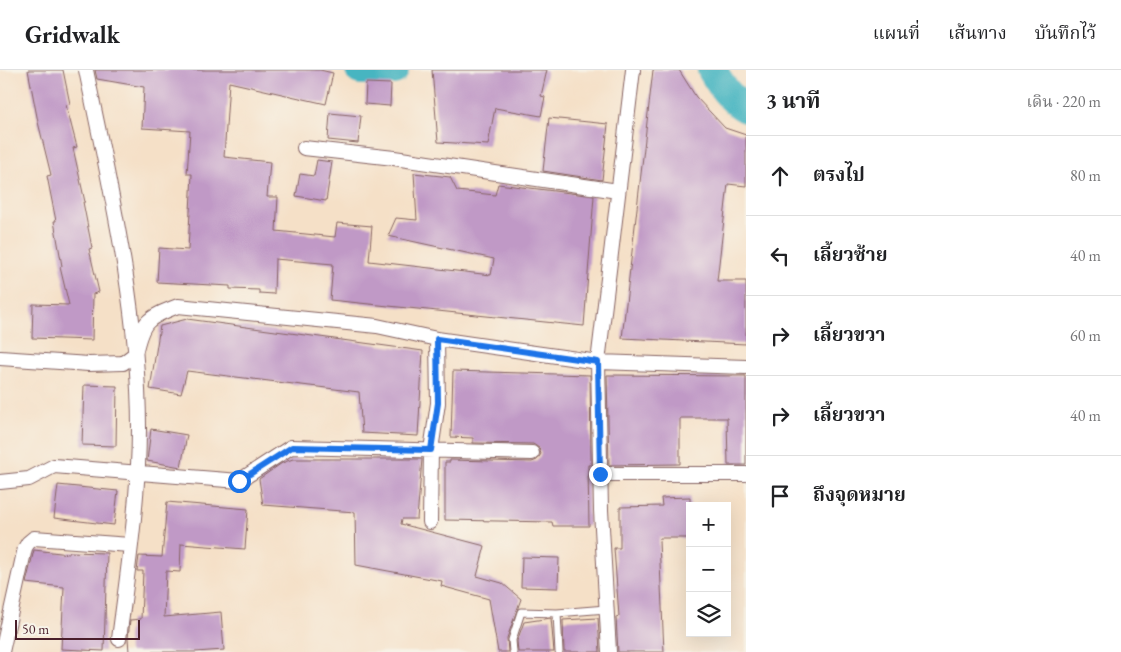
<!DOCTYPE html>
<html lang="th">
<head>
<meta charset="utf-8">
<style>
  :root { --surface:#fff; --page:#f2f2f2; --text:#202124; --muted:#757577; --line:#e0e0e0 }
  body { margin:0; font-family:"EB Garamond","Noto Serif Thai",serif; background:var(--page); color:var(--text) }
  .controls { position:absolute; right:15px; bottom:15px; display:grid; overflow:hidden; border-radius:0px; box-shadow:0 5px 20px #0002 }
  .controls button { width:45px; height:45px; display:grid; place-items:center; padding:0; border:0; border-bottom:1px solid var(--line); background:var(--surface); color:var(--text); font:25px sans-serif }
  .scale { position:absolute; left:15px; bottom:12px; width:125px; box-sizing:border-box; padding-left:5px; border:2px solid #4a1f2b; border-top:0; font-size:14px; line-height:18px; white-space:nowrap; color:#4a1f2b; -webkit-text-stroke:4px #f7f3e8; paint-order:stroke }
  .stop { position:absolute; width:15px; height:15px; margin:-11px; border:4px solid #1a73e8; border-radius:50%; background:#fff }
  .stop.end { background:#1a73e8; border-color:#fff; box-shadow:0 1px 5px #0008 }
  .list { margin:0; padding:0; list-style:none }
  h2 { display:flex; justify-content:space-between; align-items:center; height:65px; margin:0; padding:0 20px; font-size:21px }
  h2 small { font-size:16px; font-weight:400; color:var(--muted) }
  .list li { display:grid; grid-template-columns:32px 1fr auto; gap:15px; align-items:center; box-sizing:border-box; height:80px; padding:0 20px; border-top:1px solid var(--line) }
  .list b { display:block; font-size:19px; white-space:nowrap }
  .list em { font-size:16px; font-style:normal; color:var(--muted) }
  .icon { flex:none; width:28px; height:28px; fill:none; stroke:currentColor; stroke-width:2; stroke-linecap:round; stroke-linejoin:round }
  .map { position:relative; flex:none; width:746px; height:582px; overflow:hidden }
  header { display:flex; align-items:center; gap:30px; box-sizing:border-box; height:70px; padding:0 25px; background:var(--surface); border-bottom:1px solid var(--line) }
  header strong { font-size:24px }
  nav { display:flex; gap:28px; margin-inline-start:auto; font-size:18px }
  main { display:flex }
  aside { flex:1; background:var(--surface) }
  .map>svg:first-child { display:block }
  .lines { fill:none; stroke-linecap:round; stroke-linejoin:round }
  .river { stroke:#47b5c1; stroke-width:30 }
  .building { fill:#c099c6 }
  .service-casing { stroke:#866362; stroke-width:9 }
  .minor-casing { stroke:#866362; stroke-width:16 }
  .service { stroke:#fff; stroke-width:7 }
  .minor { stroke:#fff; stroke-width:14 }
  .route { stroke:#1a73e8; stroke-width:6 }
</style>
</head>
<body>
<header>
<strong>Gridwalk</strong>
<nav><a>แผนที่</a><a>เส้นทาง</a><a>บันทึกไว้</a></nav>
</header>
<main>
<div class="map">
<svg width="746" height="582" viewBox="0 0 746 582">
  <rect width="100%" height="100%" fill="#f7f3e8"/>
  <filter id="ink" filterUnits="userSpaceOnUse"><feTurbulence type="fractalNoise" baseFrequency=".02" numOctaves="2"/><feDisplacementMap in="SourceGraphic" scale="10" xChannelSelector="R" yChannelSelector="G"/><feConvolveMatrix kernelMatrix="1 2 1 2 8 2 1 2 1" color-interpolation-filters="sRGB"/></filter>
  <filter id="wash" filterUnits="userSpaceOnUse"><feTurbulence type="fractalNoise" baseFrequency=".0096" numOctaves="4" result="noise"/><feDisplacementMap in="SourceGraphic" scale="20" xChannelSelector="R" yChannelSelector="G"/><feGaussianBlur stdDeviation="1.12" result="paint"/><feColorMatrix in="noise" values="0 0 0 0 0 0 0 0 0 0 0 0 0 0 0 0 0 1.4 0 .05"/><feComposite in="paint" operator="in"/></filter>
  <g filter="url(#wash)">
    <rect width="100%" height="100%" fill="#f5e0c7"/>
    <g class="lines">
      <!-- river -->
      <path class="river" d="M 360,0 L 394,0
        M 712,0 C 721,15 730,30 746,38"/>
    </g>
    <g id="blocks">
      <!-- building -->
      <path class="building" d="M 28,0 L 63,0 L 70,34 L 66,35 L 77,77 L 73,78 L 85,132 L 83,132 L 92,178 L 89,179 L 99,222 L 93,224 L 92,270 L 32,268 L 33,234 L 69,235 L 60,197 L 62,196 L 54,151 L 56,151 L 47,106 L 51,105 L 38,52 Z
        M 95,0 L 320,0 L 333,3 L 326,34 L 229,12 L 224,87 L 270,92 L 267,127 L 278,127 L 276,161 L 335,167 L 337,153 L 372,156 L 369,191 L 491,205 L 494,189 L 388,166 L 396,148 L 417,150 L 414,103 L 450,107 L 457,121 L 495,125 L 498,114 L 594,126 L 584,256 L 330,230 L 333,194 L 275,189 L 274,224 L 259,223 L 259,220 L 230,219 L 230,216 L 157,212 L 159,178 L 188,180 L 192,104 L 187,104 L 190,61 L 142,58 L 144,17 L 97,9 Z
        M 432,0 L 547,0 L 541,26 L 545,27 L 541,46 L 495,38 L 488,75 L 438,72 Z
        M 653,0 L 679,0 L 696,27 L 725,58 L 746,65 L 746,116 L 728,114 L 717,211 L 746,211 L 746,274 L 622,268 Z
        M 366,13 L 391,14 L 390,36 L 365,34 Z
        M 330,43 L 361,46 L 358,73 L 328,70 Z
        M 549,48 L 608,54 L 602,110 L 543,101 Z
        M 317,90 L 332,92 L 326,131 L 296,126 L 300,104 L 314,106 Z
        M 187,249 L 423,281 L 418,366 L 362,363 L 359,322 L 187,301 L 181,324 L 150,319 L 160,256 Z
        M 453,301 L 590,305 L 591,395 L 588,395 L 589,456 L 553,456 L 552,452 L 445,450 L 445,392 L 450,392 L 450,390 L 532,392 L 537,390 L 541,384 L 539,378 L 533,374 L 473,373 L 473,368 L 451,367 Z
        M 607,305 L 746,306 L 746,395 L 728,395 L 727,348 L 680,348 L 680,394 L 609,395 Z
        M 84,315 L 117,316 L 116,376 L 82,375 Z
        M 151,359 L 187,365 L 181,397 L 147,391 Z
        M 293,389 L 422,389 L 417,449 L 402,449 L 401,454 L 485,476 L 477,506 L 502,513 L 521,529 L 507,568 L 508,582 L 498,582 L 489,529 L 441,516 L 442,511 L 356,495 L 355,442 L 263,435 L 259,409 L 282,393 Z
        M 58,415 L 118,421 L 114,455 L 54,448 Z
        M 690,427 L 690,468 L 660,468 L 659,471 L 664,582 L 618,582 L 616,547 L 619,546 L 614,478 L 620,478 L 620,437 L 662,436 L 661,428 Z
        M 167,432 L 248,439 L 245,479 L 181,474 L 180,502 L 166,501 L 164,547 L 221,542 L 224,580 L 195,582 L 129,582 L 128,568 L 130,550 L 141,549 L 143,501 L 137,501 L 139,486 L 162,487 Z
        M 34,480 L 69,484 L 69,482 L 107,483 L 104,581 L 61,579 L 64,517 L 26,513 Z
        M 522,487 L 559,488 L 558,518 L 521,517 Z
        M 551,548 L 554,582 L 518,582 L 517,571 L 524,552 Z
        M 598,548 L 600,582 L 564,582 L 563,550 Z"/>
    </g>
  </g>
  <g filter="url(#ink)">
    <use href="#blocks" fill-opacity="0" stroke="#866362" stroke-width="1"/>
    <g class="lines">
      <defs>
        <path id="service" d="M 513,582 L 512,570 L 521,542 L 557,543
          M 559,582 L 557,543 L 606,539"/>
        <path id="minor" d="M 86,0 C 110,116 139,240 139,358 C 139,428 128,499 119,569
          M 304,78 L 394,88 L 618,121
          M 0,288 L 89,294 L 123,293 L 135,284 C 142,251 147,248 178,236 L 377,256 L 437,269 L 598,292 L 746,297
          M 600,404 L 746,404
          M 0,412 L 29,409 L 54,396 L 239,411 L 291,377 L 532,383
          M 430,452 L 431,380 L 438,333 L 437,269
          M 2,582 L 25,478 L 28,473 L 34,468 L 130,475
          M 609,582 L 601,440 L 598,292 L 633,0"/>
      </defs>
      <!-- service casing -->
      <use href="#service" class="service-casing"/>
      <!-- minor casing -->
      <use href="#minor" class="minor-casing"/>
      <!-- service -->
      <use href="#service" class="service"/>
      <!-- minor -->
      <use href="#minor" class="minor"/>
    </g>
  </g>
  <g class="lines" filter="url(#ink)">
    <!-- route -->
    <path class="route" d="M 239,411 L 292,377 L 431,380 L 438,333 L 437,269 L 598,292 L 600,404"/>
  </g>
</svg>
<div class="controls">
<button>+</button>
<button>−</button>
<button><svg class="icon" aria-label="layers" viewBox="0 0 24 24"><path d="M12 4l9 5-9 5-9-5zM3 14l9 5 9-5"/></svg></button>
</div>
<div class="scale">50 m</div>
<div class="stop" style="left:239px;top:411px"></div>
<div class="stop end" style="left:600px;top:404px"></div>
</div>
<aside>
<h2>3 นาที<small>เดิน · 220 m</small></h2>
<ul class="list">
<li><svg class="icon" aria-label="ahead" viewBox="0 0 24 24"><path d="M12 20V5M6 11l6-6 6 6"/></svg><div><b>ตรงไป</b></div><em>80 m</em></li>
<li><svg class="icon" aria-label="left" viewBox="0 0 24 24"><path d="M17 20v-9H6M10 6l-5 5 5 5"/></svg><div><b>เลี้ยวซ้าย</b></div><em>40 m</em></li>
<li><svg class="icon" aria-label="right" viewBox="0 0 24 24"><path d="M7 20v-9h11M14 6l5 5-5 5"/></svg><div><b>เลี้ยวขวา</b></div><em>60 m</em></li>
<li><svg class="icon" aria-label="right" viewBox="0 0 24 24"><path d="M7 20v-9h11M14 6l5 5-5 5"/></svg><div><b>เลี้ยวขวา</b></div><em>40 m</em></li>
<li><svg class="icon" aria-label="arrive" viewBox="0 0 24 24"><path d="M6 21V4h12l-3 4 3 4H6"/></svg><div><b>ถึงจุดหมาย</b></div></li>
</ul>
</aside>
</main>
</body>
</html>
